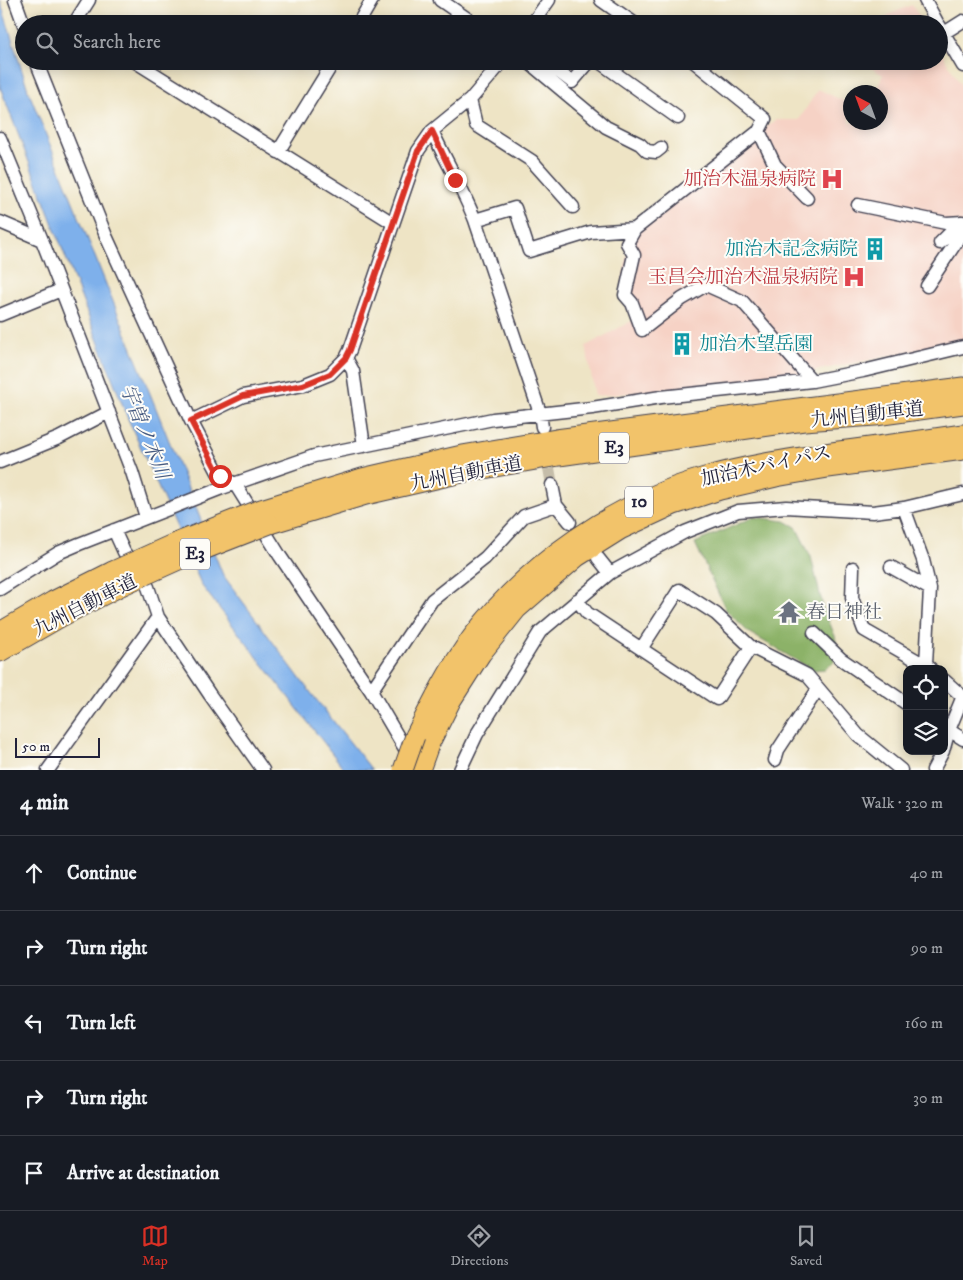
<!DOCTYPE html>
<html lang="en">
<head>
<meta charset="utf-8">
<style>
  :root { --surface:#171b24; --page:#242831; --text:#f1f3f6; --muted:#9ea1a6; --line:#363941; --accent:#d93025 }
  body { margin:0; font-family:"IM FELL DW Pica","Noto Serif JP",serif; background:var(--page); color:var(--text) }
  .controls { position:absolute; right:15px; bottom:15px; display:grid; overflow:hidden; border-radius:10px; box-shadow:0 2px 12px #0003 }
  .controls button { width:45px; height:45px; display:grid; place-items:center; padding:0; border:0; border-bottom:1px solid var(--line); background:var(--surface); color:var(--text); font:25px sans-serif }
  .compass { position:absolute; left:843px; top:85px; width:45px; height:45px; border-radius:50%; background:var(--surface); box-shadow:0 2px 12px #0003; rotate:319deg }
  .scale { position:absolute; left:15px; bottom:12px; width:85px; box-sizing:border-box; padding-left:5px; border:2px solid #22223b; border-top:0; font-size:14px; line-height:18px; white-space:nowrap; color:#22223b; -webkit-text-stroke:4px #fdfcf7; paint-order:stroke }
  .stop { position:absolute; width:15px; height:15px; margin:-11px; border:4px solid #d93025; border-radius:50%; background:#fff }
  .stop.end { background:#d93025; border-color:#fff; box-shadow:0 1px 5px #0008 }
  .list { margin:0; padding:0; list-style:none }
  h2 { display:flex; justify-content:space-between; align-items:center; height:65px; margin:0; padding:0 20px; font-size:21px }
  h2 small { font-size:16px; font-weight:400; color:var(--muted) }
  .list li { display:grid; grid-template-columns:32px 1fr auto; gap:15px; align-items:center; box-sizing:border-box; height:75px; padding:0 20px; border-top:1px solid var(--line) }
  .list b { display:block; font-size:19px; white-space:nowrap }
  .list em { font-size:16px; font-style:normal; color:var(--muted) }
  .icon { flex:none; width:28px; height:28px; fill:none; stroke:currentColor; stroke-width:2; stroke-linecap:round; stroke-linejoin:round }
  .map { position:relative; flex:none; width:963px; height:770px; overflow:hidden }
  .search { position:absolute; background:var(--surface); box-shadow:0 2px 12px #0003; left:15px; right:15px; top:15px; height:55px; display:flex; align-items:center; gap:12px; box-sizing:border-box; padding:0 18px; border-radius:28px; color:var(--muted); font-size:19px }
  .sheet { height:440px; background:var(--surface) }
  nav { display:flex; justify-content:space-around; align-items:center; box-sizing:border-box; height:70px; border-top:1px solid var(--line); background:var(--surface); font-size:14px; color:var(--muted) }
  nav a { display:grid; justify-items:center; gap:2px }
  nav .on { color:var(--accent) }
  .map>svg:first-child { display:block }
  .built { fill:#f6d2c5 }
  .forest { fill:#8cb268; stroke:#576a52 }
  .water { fill:#7eb0eb; stroke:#506993 }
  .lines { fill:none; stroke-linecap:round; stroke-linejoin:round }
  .minor-tunnel { stroke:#c5bda9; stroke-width:12; stroke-dasharray:12 6; stroke-linecap:butt }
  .minor-casing { stroke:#413f50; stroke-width:15 }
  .highway-casing { stroke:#413f50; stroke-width:21 }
  .minor { stroke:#fff; stroke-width:12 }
  .highway { stroke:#f2c36a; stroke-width:19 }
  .highway-bridge-casing { stroke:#413f50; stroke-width:21; stroke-linecap:butt }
  .highway-bridge { stroke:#f2c36a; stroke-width:19 }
  .route { stroke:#d93025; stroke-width:6 }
  .labels { text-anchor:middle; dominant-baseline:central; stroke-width:4; stroke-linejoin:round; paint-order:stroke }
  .shield { fill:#fdfcf7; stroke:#646373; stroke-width:1 }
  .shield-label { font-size:18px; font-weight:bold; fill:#22223b }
  .health-label { font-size:19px; fill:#be3a42; stroke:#fdfcf7; text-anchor:end }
  .culture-label { font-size:19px; fill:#0d838f; stroke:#fdfcf7; text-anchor:end }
  .street-label { font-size:19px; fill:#22223b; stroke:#fdfcf7 }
  .worship-label { font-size:19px; fill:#5b616d; stroke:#fdfcf7; text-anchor:start }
  .water-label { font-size:20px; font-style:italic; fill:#475b81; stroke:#fdfcf7 }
</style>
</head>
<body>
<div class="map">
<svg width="963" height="770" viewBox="0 0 963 770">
  <rect width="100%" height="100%" fill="#fdfcf7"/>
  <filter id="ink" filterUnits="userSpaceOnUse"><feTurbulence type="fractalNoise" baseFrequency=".02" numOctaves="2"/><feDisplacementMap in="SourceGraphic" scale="10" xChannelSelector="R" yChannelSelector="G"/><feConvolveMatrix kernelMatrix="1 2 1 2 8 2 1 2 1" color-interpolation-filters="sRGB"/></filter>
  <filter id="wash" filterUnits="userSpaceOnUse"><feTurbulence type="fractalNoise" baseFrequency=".0096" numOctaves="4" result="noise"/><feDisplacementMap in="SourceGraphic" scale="20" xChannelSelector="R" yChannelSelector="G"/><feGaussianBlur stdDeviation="1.12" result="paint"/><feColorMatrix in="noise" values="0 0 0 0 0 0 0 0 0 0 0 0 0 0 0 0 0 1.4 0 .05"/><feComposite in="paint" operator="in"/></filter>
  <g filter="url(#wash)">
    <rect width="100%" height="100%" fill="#eee4c5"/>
    <!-- built -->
    <path class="built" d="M 912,5 L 924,24 L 884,24 L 888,15 Z
      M 939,49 L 963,88 L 963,338 L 958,342 L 805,373 L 667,390 L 595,396 L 586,346 L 637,318 L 622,286 L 630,235 L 776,120 L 799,120 L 818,89 L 850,104 L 850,122 L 880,122 L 880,92 L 875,92 L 883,75 L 863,63 L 864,61 L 939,61 Z"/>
    <!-- forest -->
    <path class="forest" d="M 754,517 L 785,521 L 796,527 L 811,557 L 823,607 L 835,636 L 838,653 L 833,663 L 825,669 L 813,670 L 748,632 L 726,610 L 695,543 Z"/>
    <!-- water -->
    <path class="water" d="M 0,0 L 28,90 L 223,575 L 304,684 L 372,770 L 345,770 L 202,586 L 128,419 L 0,87 Z"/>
  </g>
  <g filter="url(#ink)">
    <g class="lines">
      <!-- minor-tunnel -->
      <path class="minor-tunnel" d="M 546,451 L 552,485"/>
      <defs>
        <path id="minor" d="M 15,0 L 24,25
          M 440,0 L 475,24
          M 601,0 L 635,24
          M 925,0 L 938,24
          M 74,24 L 89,0
          M 358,24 L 372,0
          M 532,24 L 549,0
          M 939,25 L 963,66
          M 944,33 L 963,21
          M 36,61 L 106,236 L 191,421 L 220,476 L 235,484 L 280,556 L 371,691 L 411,759
          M 134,61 L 393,223
          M 527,61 L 606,127 L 640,144 L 647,151 L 656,152 L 661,148
          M 544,61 L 572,82 L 590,61
          M 598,61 L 678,118
          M 470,100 L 476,125 L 532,161 L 573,207
          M 432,131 C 446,161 463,190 475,220 L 540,413 L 542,427
          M 759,131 L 775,165 L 807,198
          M 0,138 L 42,240
          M 278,152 L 334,61
          M 858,205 L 946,223 L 963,222
          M 475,220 L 515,208 L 529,251 L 591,232 L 635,229 L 759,131 L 765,119 L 693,61
          M 0,222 L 42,240 L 132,472 L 146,517
          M 635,229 L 627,243 L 634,255 L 625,295 L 632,303 L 642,330 L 682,299 L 706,285 L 742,301 L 812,381
          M 940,243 L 961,222
          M 927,286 L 963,232
          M 0,315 L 61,290
          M 346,358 L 353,371 L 364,446
          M 191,421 L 243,396 L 303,385 L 330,374 L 346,358 L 350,350 L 418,151 L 432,131 L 470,100 L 503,61
          M 0,462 L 59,438 L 109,412
          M 552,485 L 556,505
          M 904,508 L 923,560 L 930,589 L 926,664
          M 114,530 L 124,552 L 148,587 L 158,617 L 210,695 L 263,770
          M 598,558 L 610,573
          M 891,567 L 930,589
          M 853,568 L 852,598 L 864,630 L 930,668
          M 0,589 L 58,553 L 79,544 L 222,488 L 314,456 L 493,419 L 592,408 L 661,397 L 812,381 L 863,371 L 963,347
          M 577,600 L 587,613 L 717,699 L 751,647
          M 814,633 L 841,659 L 907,704
          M 641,649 L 679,590 L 716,614 L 751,647 L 807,675 L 858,735 L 901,770
          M 944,680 L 963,697
          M 371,691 L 432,600 L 485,558 L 524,516 L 556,505 L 570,522
          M 944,727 L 963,739
          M 944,748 L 949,730 L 963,696
          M 775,760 L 778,750 L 818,689
          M 48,770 L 158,617
          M 460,770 L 477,734 L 540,632 L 610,573 L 685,532 L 738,511 L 786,507 L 873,512 L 904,508 L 963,494
          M 933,770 L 943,751"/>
        <path id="highway" d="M 261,509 L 362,478 L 462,455 L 556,439 L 963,387
          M 270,524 L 366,495 L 466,472 L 559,456 L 804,421 L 875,416 L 963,404
          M 0,632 L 53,601 L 113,571
          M 0,652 L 61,617 L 121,586
          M 415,736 C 432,702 449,668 472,637 C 527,563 616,502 705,477 C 749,464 794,458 839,451 C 880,446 922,440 963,434
          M 420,770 L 429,745 L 451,701 L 481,654 L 517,609 L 577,557 L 620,530 L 674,505 L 720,490 L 776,477 L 828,468 L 963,450"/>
      </defs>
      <!-- minor casing -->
      <use href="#minor" class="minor-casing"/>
      <!-- highway casing -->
      <use href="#highway" class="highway-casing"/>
      <!-- minor -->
      <use href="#minor" class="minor"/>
      <!-- highway -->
      <use href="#highway" class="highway"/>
      <defs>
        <path id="highway-bridge" d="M 113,571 L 175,543 L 261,509
          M 121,586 L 183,558 L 270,524
          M 403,770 L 415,736"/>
      </defs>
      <!-- highway-bridge casing -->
      <use href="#highway-bridge" class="highway-bridge-casing"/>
      <!-- highway-bridge -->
      <use href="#highway-bridge" class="highway-bridge"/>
    </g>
  </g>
  <g class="lines" filter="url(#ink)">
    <!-- route -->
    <path class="route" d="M 220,476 L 191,421 L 243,396 L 303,385 L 330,374 L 346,358 L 350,350 L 418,151 L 432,131 L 455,180"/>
  </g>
  <!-- icons -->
  <defs>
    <symbol id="hospital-bare" viewBox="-9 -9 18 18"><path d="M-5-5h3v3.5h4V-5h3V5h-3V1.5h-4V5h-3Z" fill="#e0444e" stroke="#fdfcf7" stroke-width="2.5" paint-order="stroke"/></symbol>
    <symbol id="building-bare" viewBox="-9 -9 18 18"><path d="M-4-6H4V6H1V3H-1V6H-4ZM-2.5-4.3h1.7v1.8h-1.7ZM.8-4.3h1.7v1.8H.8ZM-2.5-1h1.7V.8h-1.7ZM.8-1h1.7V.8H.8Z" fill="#0f9aa8" stroke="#fdfcf7" stroke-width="2.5" paint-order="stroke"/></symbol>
    <symbol id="temple-bare" viewBox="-9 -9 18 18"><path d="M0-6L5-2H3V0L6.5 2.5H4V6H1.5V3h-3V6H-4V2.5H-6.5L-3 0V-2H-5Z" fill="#6b7280" stroke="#fdfcf7" stroke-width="2.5" paint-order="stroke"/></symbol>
  </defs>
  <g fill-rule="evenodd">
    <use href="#hospital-bare" x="816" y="163" width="32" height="32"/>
    <use href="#building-bare" x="859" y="233" width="32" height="32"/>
    <use href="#hospital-bare" x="838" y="261" width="32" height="32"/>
    <use href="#building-bare" x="666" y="328" width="32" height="32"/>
    <use href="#temple-bare" x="773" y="596" width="32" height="32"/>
  </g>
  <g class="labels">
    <!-- shield labels -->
    <g class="shield">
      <rect x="599" y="432.5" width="30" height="31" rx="4"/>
      <rect x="625" y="486.5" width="28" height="31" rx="4"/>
      <rect x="180" y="538.5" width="30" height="31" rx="4"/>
    </g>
    <g class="shield-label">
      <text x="614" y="448">E3</text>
      <text x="639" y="502">10</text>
      <text x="195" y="554">E3</text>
    </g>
    <!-- health labels -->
    <g class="health-label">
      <text x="816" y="179">加治木温泉病院</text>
      <text x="838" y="277">玉昌会加治木温泉病院</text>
    </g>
    <!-- culture labels -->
    <g class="culture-label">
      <text x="858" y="249">加治木記念病院</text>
      <text x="699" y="344" text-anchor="start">加治木望岳園</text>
    </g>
    <!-- street labels -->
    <g class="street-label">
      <text transform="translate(867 415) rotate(-6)">九州自動車道</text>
      <text transform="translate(766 466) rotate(-12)">加治木バイパス</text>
      <text transform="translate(466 474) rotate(-11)">九州自動車道</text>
      <text transform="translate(85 606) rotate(-27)">九州自動車道</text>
    </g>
    <!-- worship labels -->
    <g class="worship-label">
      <text x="806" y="612">春日神社</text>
    </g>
    <!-- water labels -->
    <g class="water-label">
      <text transform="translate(144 432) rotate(68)">宇曽ノ木川</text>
    </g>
  </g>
</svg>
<div class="controls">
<button><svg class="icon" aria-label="locate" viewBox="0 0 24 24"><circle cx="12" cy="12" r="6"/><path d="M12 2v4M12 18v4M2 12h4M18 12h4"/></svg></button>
<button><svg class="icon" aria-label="layers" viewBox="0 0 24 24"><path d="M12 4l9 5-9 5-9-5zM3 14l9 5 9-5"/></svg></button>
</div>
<svg class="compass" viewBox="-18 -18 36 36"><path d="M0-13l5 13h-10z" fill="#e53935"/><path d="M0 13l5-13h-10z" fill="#9ea1a6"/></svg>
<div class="scale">50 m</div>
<div class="stop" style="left:220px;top:476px"></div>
<div class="stop end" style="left:455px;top:180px"></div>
<div class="search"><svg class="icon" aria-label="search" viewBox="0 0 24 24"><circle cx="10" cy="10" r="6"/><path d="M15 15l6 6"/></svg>Search here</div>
</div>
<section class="sheet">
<h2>4 min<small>Walk · 320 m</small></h2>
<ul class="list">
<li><svg class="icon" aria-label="ahead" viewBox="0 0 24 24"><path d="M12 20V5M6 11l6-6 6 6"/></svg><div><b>Continue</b></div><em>40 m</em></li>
<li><svg class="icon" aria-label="right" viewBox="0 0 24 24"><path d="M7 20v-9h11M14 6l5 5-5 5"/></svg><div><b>Turn right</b></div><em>90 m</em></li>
<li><svg class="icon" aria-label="left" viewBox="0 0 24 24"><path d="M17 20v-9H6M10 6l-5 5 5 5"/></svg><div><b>Turn left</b></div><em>160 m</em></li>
<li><svg class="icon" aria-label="right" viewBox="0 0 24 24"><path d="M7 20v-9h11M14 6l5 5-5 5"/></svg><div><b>Turn right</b></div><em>30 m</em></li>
<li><svg class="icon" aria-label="arrive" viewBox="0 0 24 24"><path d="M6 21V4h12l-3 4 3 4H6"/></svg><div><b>Arrive at destination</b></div></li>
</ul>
</section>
<nav>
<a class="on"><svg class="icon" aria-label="map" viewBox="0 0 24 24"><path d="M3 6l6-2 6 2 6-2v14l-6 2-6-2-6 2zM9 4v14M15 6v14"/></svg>Map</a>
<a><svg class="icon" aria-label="directions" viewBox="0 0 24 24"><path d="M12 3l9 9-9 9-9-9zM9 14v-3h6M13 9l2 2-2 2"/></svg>Directions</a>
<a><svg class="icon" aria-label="saved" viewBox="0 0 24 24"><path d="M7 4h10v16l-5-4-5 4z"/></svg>Saved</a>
</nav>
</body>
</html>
